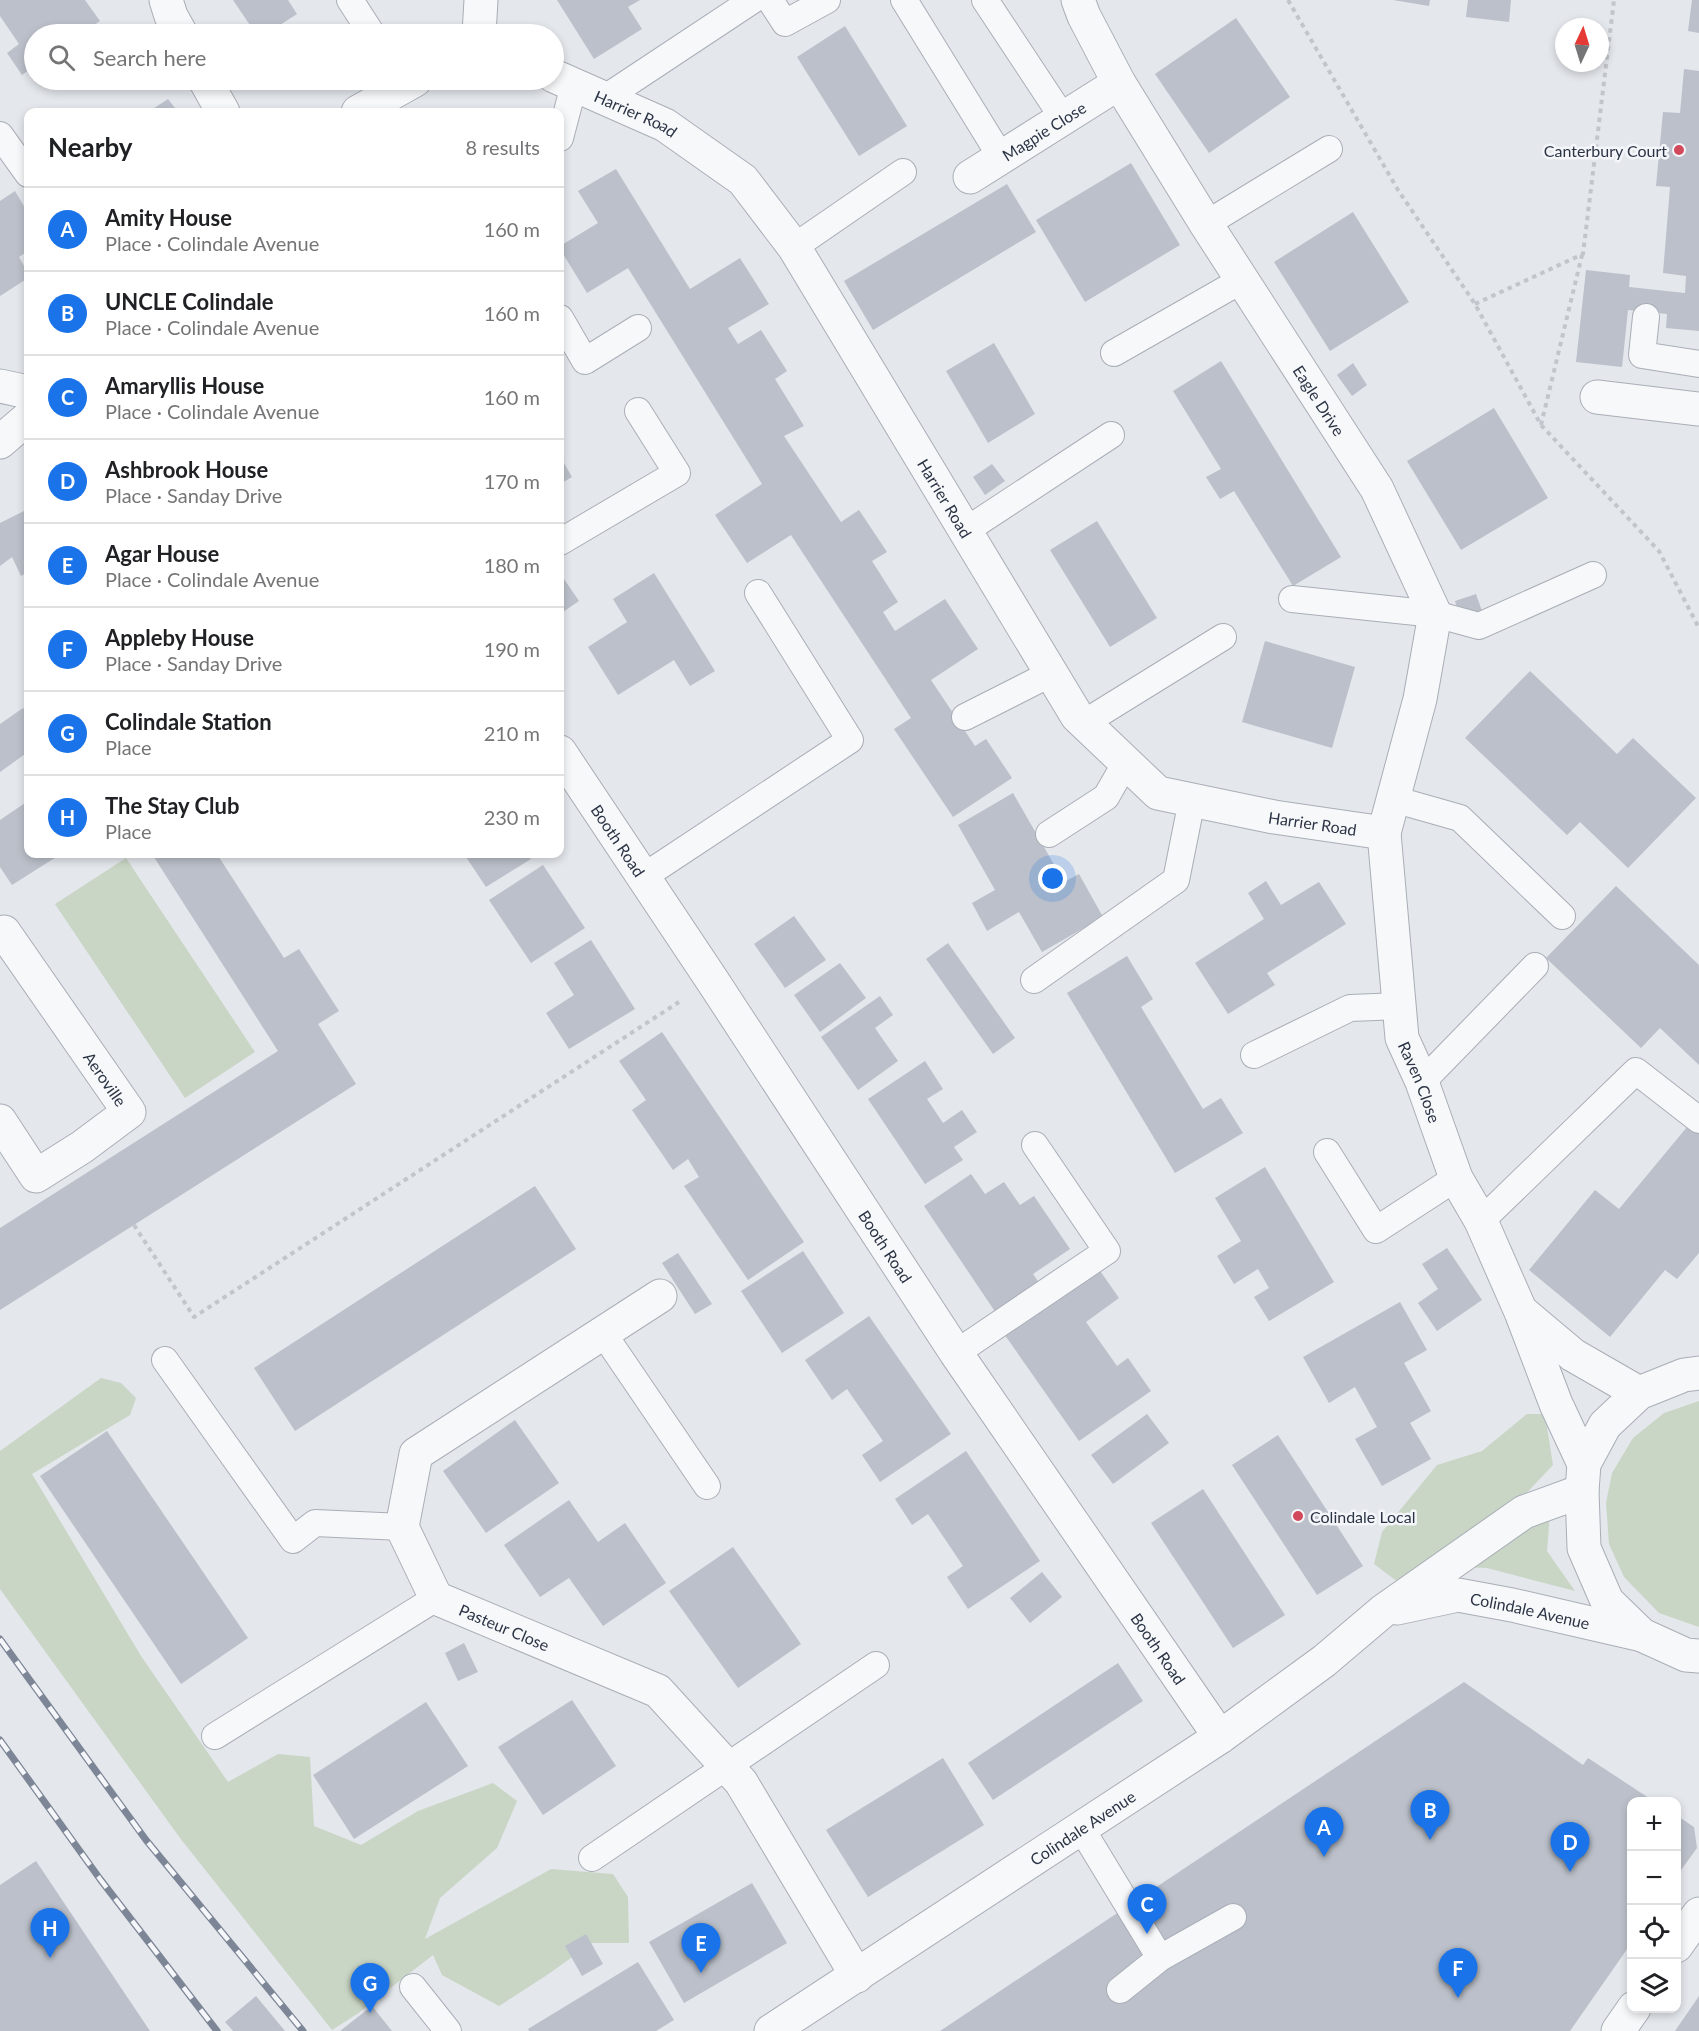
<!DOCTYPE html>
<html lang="en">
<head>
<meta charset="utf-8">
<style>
  :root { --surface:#fff; --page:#f6f6f6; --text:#202124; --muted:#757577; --line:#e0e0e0; --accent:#1a73e8 }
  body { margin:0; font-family:Lato,sans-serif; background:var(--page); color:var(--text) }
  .controls { position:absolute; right:18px; bottom:18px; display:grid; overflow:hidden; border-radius:12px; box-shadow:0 3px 9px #0003 }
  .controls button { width:54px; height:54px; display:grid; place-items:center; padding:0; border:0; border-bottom:2px solid var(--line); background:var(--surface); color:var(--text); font:30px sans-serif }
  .compass { position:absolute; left:1555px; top:18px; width:54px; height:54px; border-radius:50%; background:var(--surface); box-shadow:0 3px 9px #0003; rotate:4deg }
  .you { position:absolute; left:1053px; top:879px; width:21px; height:21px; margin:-15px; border:4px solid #fff; border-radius:50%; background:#1a73e8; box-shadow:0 0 0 9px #1a73e833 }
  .badge { display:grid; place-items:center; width:39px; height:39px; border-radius:50%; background:var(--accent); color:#fff; font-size:20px; font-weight:700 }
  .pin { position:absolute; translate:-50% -50px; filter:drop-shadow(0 2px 3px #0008) }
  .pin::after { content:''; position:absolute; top:32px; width:21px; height:18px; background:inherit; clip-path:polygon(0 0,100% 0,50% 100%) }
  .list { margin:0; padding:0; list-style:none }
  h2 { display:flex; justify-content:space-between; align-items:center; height:78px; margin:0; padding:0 24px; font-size:26px }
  h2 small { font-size:20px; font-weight:400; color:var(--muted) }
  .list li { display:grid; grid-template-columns:39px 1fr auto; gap:18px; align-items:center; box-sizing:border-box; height:84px; padding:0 24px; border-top:2px solid var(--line) }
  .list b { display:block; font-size:22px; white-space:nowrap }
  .list p { margin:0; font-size:20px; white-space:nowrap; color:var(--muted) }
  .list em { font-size:20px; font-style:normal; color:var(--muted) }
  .icon { flex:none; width:33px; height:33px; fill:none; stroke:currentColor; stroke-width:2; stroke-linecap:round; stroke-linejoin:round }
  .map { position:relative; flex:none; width:1699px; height:2031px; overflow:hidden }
  .search { position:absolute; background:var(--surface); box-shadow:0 3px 9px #0003; left:24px; top:24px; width:540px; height:66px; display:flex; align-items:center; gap:15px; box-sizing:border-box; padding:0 21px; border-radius:33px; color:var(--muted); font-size:22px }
  .panel { position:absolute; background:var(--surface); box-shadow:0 3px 9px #0003; left:24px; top:108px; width:540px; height:750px; border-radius:12px }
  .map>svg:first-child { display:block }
  .green { fill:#c9d6c5 }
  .building { fill:#bbc0ca }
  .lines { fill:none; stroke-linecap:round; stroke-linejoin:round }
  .service-casing { stroke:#a9aeb7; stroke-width:28 }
  .minor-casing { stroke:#a9aeb7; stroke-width:35 }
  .tertiary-casing { stroke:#a9aeb7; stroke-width:35 }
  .path { stroke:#c2c5cb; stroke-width:4; stroke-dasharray:4.5 4.5; stroke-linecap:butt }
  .service { stroke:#f7f8fa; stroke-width:26 }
  .minor { stroke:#f7f8fa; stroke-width:33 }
  .tertiary { stroke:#f7f8fa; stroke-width:33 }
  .rail-casing { stroke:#7d8696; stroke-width:7 }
  .rail { stroke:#f4f6f9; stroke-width:4.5; stroke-dasharray:14; stroke-linecap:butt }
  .poi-dot { fill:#d1495b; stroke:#f4f6f9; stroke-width:2 }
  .labels { text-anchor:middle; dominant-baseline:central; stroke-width:5; stroke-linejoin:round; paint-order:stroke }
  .street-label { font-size:16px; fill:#2b3445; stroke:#f4f6f9 }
  .poi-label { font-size:16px; fill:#2b3445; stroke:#f4f6f9; text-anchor:end }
</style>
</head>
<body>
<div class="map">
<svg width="1699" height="2031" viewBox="0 0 1699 2031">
  <rect width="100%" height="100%" fill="#e4e7ec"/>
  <!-- green -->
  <path class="green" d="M 126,858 L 255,1052 L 185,1098 L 55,904 Z
    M 101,1378 L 121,1383 L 136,1398 L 130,1415 L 32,1474 L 141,1656 L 228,1782 L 278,1754 L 310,1757 L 314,1826 L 361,1845 L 418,1811 L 493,1783 L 517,1801 L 497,1848 L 440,1898 L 425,1939 L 551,1869 L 613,1874 L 628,1897 L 629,1943 L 592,1943 L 547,1975 L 499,2006 L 442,1975 L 433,1955 L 357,2014 L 332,2030 L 180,1838 L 0,1589 L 0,1451 Z
    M 1699,1401 L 1699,1627 L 1659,1613 L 1624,1577 L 1609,1544 L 1606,1503 L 1612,1473 L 1633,1438 L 1664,1413 Z
    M 1527,1414 L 1545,1414 L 1553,1465 L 1519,1501 L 1402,1585 L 1374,1564 L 1382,1532 L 1437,1465 L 1482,1451 Z
    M 1551,1501 L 1547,1551 L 1575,1591 L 1487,1568 L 1459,1567 Z"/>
  <!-- building -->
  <path class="building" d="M 0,0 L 85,0 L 100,21 L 81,34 L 34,34 L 34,66 L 22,75 L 7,53 L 19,44 L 0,16 Z
    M 233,0 L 288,0 L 297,14 L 266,34 L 256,34 Z
    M 557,0 L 640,0 L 628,7 L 642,29 L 594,59 Z
    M 1393,0 L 1430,0 L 1429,6 Z
    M 1468,0 L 1511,0 L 1509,22 L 1466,17 Z
    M 1692,0 L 1699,0 L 1699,33 L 1688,31 Z
    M 1236,18 L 1290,97 L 1209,153 L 1155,74 Z
    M 845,26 L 907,126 L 859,156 L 797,57 Z
    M 1684,69 L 1699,71 L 1699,331 L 1666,328 L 1667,314 L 1628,310 L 1622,367 L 1576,362 L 1586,270 L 1630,275 L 1629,287 L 1685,293 L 1686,276 L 1663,273 L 1670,187 L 1656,186 L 1663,112 L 1680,113 Z
    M 168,99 L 178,112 L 148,112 Z
    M 1131,163 L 1180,245 L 1085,302 L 1036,220 Z
    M 616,169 L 690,289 L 740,258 L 769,304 L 728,328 L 738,344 L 761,330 L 787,371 L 775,379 L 804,426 L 784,436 L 841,522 L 859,510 L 887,552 L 872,561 L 898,602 L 883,612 L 895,631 L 945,599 L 978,649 L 931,680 L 975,746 L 986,739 L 1012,778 L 953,817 L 894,729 L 911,718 L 791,535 L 747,563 L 715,515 L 762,484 L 628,268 L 587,293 L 560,249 L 560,246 L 598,223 L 578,191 Z
    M 1007,184 L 1036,232 L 873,330 L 844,281 Z
    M 15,191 L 28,213 L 28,251 L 19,257 L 28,273 L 28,278 L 0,296 L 0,201 Z
    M 1353,212 L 1409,302 L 1330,351 L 1274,262 Z
    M 994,343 L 1035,414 L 988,443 L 946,371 Z
    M 1221,361 L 1341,557 L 1293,586 L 1234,491 L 1220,499 L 1206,477 L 1221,469 L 1173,391 Z
    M 1353,363 L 1367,385 L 1352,396 L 1337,375 Z
    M 1494,408 L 1548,498 L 1461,550 L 1407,461 Z
    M 560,456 L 572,477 L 560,484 Z
    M 992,464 L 1005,481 L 985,495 L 973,477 Z
    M 28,509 L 28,572 L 21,576 L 12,557 L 0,566 L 0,523 Z
    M 1097,521 L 1157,618 L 1110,647 L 1050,550 Z
    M 560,573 L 579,601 L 560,614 Z
    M 654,573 L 715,671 L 690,686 L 674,660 L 618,695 L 588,647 L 627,622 L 613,599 Z
    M 1476,594 L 1482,611 L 1460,618 L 1455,601 Z
    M 1265,641 L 1355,667 L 1332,748 L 1242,722 Z
    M 1530,671 L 1617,754 L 1633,738 L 1696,798 L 1628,868 L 1580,822 L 1567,835 L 1465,738 Z
    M 23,708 L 28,716 L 28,752 L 0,772 L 0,724 Z
    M 1013,793 L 1064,882 L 1079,874 L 1103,917 L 1042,952 L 1019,912 L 987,931 L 972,903 L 995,890 L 958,825 Z
    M 28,801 L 28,854 L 61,854 L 12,885 L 0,867 L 0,820 Z
    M 152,854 L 217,854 L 284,958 L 299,949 L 339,1011 L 318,1024 L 356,1084 L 0,1310 L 0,1228 L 278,1051 Z
    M 464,854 L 527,854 L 531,859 L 486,887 Z
    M 543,865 L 585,928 L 531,963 L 489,900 Z
    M 1266,881 L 1281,905 L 1319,882 L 1346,924 L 1267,973 L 1275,985 L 1228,1014 L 1195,963 L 1264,919 L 1248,893 Z
    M 1616,886 L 1699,965 L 1699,1065 L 1660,1028 L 1641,1048 L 1546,958 Z
    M 794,916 L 826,960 L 785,988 L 754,944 Z
    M 591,940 L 635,1009 L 569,1049 L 546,1013 L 574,995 L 554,963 Z
    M 948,943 L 1015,1038 L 993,1054 L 926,959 Z
    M 1127,956 L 1153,999 L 1141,1007 L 1203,1109 L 1221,1098 L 1243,1133 L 1175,1173 L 1067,993 Z
    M 840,963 L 866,998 L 820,1032 L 794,995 Z
    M 880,996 L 893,1015 L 875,1028 L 898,1061 L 858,1090 L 821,1037 Z
    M 662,1032 L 804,1242 L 748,1280 L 684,1186 L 699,1177 L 688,1159 L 673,1170 L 632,1110 L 646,1100 L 619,1061 Z
    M 925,1061 L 943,1089 L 927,1099 L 943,1123 L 962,1110 L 977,1132 L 954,1147 L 963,1160 L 925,1184 L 868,1099 Z
    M 1692,1121 L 1699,1127 L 1699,1253 L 1677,1279 L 1665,1270 L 1610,1337 L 1529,1270 L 1595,1190 L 1619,1209 Z
    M 1265,1167 L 1334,1282 L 1269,1321 L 1254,1297 L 1269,1288 L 1258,1269 L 1234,1284 L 1217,1256 L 1241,1241 L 1215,1198 Z
    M 971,1174 L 985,1194 L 1004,1182 L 1020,1205 L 1034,1196 L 1070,1249 L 1033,1274 L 1042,1287 L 998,1316 L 924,1206 Z
    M 535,1186 L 576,1249 L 295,1431 L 254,1368 Z
    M 1447,1248 L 1482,1300 L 1437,1331 L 1418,1303 L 1438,1289 L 1422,1264 Z
    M 803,1251 L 844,1313 L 782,1353 L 741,1291 Z
    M 678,1253 L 712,1304 L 695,1314 L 662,1263 Z
    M 1096,1265 L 1119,1298 L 1086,1322 L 1117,1366 L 1128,1358 L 1151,1391 L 1079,1441 L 1002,1331 Z
    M 1400,1302 L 1427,1350 L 1404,1363 L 1431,1411 L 1410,1423 L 1431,1459 L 1382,1486 L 1355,1439 L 1377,1427 L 1355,1387 L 1329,1403 L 1303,1357 Z
    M 869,1316 L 951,1434 L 880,1482 L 862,1455 L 883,1441 L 847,1389 L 832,1400 L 805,1360 Z
    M 1147,1414 L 1169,1443 L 1113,1484 L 1091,1455 Z
    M 515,1420 L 559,1483 L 486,1533 L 443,1471 Z
    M 107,1431 L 248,1638 L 181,1684 L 40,1476 Z
    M 1278,1435 L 1363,1566 L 1317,1595 L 1232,1465 Z
    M 966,1451 L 1040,1561 L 968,1609 L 947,1577 L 963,1566 L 928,1514 L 912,1525 L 895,1499 Z
    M 1203,1489 L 1285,1615 L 1233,1648 L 1151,1523 Z
    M 569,1500 L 598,1542 L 625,1523 L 666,1583 L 603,1626 L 569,1578 L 540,1597 L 504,1545 Z
    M 733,1547 L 801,1644 L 738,1688 L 669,1591 Z
    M 1042,1572 L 1062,1597 L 1030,1623 L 1010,1598 Z
    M 464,1643 L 478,1672 L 458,1681 L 445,1653 Z
    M 1118,1663 L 1143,1701 L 993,1800 L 968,1763 Z
    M 1464,1682 L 1583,1765 L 1588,1758 L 1655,1802 L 1632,1802 L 1632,1942 L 1570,2031 L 940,2031 Z
    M 572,1700 L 616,1766 L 543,1815 L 498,1747 Z
    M 426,1702 L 468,1766 L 354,1839 L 313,1775 Z
    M 943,1758 L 984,1825 L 868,1897 L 826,1830 Z
    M 1676,1815 L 1694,1827 L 1697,1848 L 1676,1877 Z
    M 36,1861 L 150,2031 L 0,2031 L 0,1885 Z
    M 752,1883 L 787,1943 L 684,2003 L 649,1942 Z
    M 586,1934 L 603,1964 L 582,1976 L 565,1946 Z
    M 638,1962 L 674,2020 L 656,2031 L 529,2031 L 528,2029 Z
    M 256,1996 L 285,2031 L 233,2031 L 225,2022 Z
    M 1699,1996 L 1699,2031 L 1675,2031 Z
    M 372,2006 L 392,2031 L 340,2031 L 354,2020 Z"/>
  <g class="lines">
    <defs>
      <path id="service" d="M 350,0 L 372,34
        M 770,0 L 785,23 L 827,0
        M 904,0 L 1001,157
        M 985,0 L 1063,118
        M 605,98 L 753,0
        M 0,135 L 28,174
        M 560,138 L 574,85
        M 1206,224 L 1329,149
        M 794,247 L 903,172
        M 1646,317 L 1642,355 L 1699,364
        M 560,318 L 585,361 L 638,328
        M 1114,353 L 1242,280
        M 965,531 L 1111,435
        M 560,542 L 677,473 L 638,411
        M 1292,599 L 1435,614 L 1479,626 L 1593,575
        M 965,717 L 1052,673
        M 1084,723 L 1223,637
        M 1393,799 L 1460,818 L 1562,916
        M 1049,834 L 1106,797 L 1126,762
        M 643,877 L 850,740 L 758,593
        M 1034,980 L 1176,880 L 1192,800
        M 1254,1055 L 1350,1008 L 1400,1006
        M 1422,1082 L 1535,966
        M 1327,1152 L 1376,1230 L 1456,1178
        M 1481,1221 L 1636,1071 L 1699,1120
        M 603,1333 L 707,1486
        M 956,1353 L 1107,1251 L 1035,1145
        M 165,1360 L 293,1540 L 315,1523 L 402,1527
        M 215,1736 L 436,1598
        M 1081,1828 L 1160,1958
        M 592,1858 L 876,1665
        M 413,1987 L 448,2031
        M 1120,1990 L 1160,1958 L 1233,1917"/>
      <g id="minor">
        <path d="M 166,0 L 171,16 L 181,34"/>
        <path id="s1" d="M 1078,0 L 1084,16 L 1119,83 L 1206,224 L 1377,489 L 1435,614 L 1420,699 L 1384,833 L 1402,1038 L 1422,1082 L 1456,1178 L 1481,1221 L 1521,1312 L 1556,1404 L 1584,1464"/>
        <path d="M 479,34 L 481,0"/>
        <path id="s2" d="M 554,76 L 665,125 L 743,180 L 794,247 L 1077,716 L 1158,793 L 1274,817 L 1384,833"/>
        <path d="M 205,80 L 223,112"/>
        <path d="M 358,112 L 415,80"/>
        <path id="s3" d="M 970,177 L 1119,83"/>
        <path d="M 1597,397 L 1699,409"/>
        <path d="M 0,442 L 28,418"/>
        <path id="s4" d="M 0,934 L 4,932 L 129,1112 L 82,1147 L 36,1176 L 0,1121"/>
        <path id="s5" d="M 660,1296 L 416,1454 L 402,1527 L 436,1598 L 658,1691 L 741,1782 L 857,1976"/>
        <path d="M 1523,1313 L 1573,1355 L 1639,1393"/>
        <path d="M 1676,1946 L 1699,1914"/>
        <path d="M 1618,2031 L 1634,2008"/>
      </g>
      <g id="tertiary">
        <path d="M 0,386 L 28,392"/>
        <path id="s6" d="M 560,752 L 712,980 L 956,1353 L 1220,1737"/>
        <path d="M 1699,1373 L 1684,1375 L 1639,1393 L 1605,1425 L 1584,1464 L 1582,1491 L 1584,1548 L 1607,1601 L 1642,1635 L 1686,1655 L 1699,1656"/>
        <path id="s7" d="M 1397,1608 L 1458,1595 L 1512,1605 L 1642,1635"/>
        <path id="s8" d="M 771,2031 L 1220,1737 L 1324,1661 L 1383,1611 L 1524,1512 L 1582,1491"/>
      </g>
    </defs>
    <!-- service casing -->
    <use href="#service" class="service-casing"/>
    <!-- minor casing -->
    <use href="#minor" class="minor-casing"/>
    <!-- tertiary casing -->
    <use href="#tertiary" class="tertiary-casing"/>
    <!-- path -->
    <path class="path" d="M 1288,0 L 1398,190 L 1475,304 L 1541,425 L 1659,551 L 1699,628
      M 1475,304 L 1583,254 L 1614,0
      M 1541,425 L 1582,255
      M 134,1225 L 194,1317 L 679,1002"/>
    <!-- service -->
    <use href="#service" class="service"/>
    <!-- minor -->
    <use href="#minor" class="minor"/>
    <!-- tertiary -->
    <use href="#tertiary" class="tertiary"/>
    <defs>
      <path id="rail" d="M 0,1639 L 146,1840 L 303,2031
        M 0,1740 L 100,1879 L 217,2031"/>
    </defs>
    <!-- rail casing -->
    <use href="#rail" class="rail-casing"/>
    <!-- rail -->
    <use href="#rail" class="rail"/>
  </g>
  <!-- markers -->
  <g class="poi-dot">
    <circle cx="1679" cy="150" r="6"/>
    <circle cx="1298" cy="1516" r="6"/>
  </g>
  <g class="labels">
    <!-- street labels -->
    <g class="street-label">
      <text stroke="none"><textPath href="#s2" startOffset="90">Harrier Road</textPath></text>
      <text stroke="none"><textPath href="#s3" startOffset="87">Magpie Close</textPath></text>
      <text stroke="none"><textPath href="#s1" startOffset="468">Eagle Drive</textPath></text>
      <text stroke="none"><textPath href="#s2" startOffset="594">Harrier Road</textPath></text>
      <text stroke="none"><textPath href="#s2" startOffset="1118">Harrier Road</textPath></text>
      <text stroke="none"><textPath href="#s6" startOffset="106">Booth Road</textPath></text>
      <text stroke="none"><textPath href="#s4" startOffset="183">Aeroville</textPath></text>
      <text stroke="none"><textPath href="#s1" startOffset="1190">Raven Close</textPath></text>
      <text stroke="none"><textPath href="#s6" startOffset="592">Booth Road</textPath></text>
      <text stroke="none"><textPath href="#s7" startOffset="136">Colindale Avenue</textPath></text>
      <text stroke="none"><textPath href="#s5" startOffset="518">Pasteur Close</textPath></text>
      <text stroke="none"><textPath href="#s6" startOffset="1078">Booth Road</textPath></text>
      <text stroke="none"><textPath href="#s8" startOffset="372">Colindale Avenue</textPath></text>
    </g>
    <!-- poi labels -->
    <g class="poi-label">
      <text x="1667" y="150">Canterbury Court</text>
      <text x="1310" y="1516" text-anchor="start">Colindale Local</text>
    </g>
  </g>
</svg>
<div class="controls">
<button>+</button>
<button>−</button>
<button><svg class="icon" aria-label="locate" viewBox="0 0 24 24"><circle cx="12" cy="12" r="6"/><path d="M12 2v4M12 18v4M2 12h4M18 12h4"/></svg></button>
<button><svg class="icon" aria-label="layers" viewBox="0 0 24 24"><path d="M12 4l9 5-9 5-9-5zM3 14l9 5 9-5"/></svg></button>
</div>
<svg class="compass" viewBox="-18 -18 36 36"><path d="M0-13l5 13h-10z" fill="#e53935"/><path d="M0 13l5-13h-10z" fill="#757577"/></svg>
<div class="you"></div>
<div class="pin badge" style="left:1324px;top:1857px">A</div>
<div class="pin badge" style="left:1430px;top:1840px">B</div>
<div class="pin badge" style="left:1147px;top:1934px">C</div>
<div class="pin badge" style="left:1570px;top:1872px">D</div>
<div class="pin badge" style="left:701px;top:1973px">E</div>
<div class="pin badge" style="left:1458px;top:1998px">F</div>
<div class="pin badge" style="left:370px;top:2013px">G</div>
<div class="pin badge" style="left:50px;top:1958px">H</div>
<div class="search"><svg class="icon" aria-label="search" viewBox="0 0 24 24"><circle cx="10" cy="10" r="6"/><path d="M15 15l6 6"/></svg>Search here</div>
<section class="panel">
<h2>Nearby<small>8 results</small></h2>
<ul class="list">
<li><span class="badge">A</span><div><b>Amity House</b><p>Place · Colindale Avenue</p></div><em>160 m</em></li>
<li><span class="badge">B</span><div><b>UNCLE Colindale</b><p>Place · Colindale Avenue</p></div><em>160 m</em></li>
<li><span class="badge">C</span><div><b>Amaryllis House</b><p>Place · Colindale Avenue</p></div><em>160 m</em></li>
<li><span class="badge">D</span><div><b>Ashbrook House</b><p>Place · Sanday Drive</p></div><em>170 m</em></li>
<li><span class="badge">E</span><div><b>Agar House</b><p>Place · Colindale Avenue</p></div><em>180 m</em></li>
<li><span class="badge">F</span><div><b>Appleby House</b><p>Place · Sanday Drive</p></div><em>190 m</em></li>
<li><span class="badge">G</span><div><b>Colindale Station</b><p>Place</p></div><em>210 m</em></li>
<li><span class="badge">H</span><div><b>The Stay Club</b><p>Place</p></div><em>230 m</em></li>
</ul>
</section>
</div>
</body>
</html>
